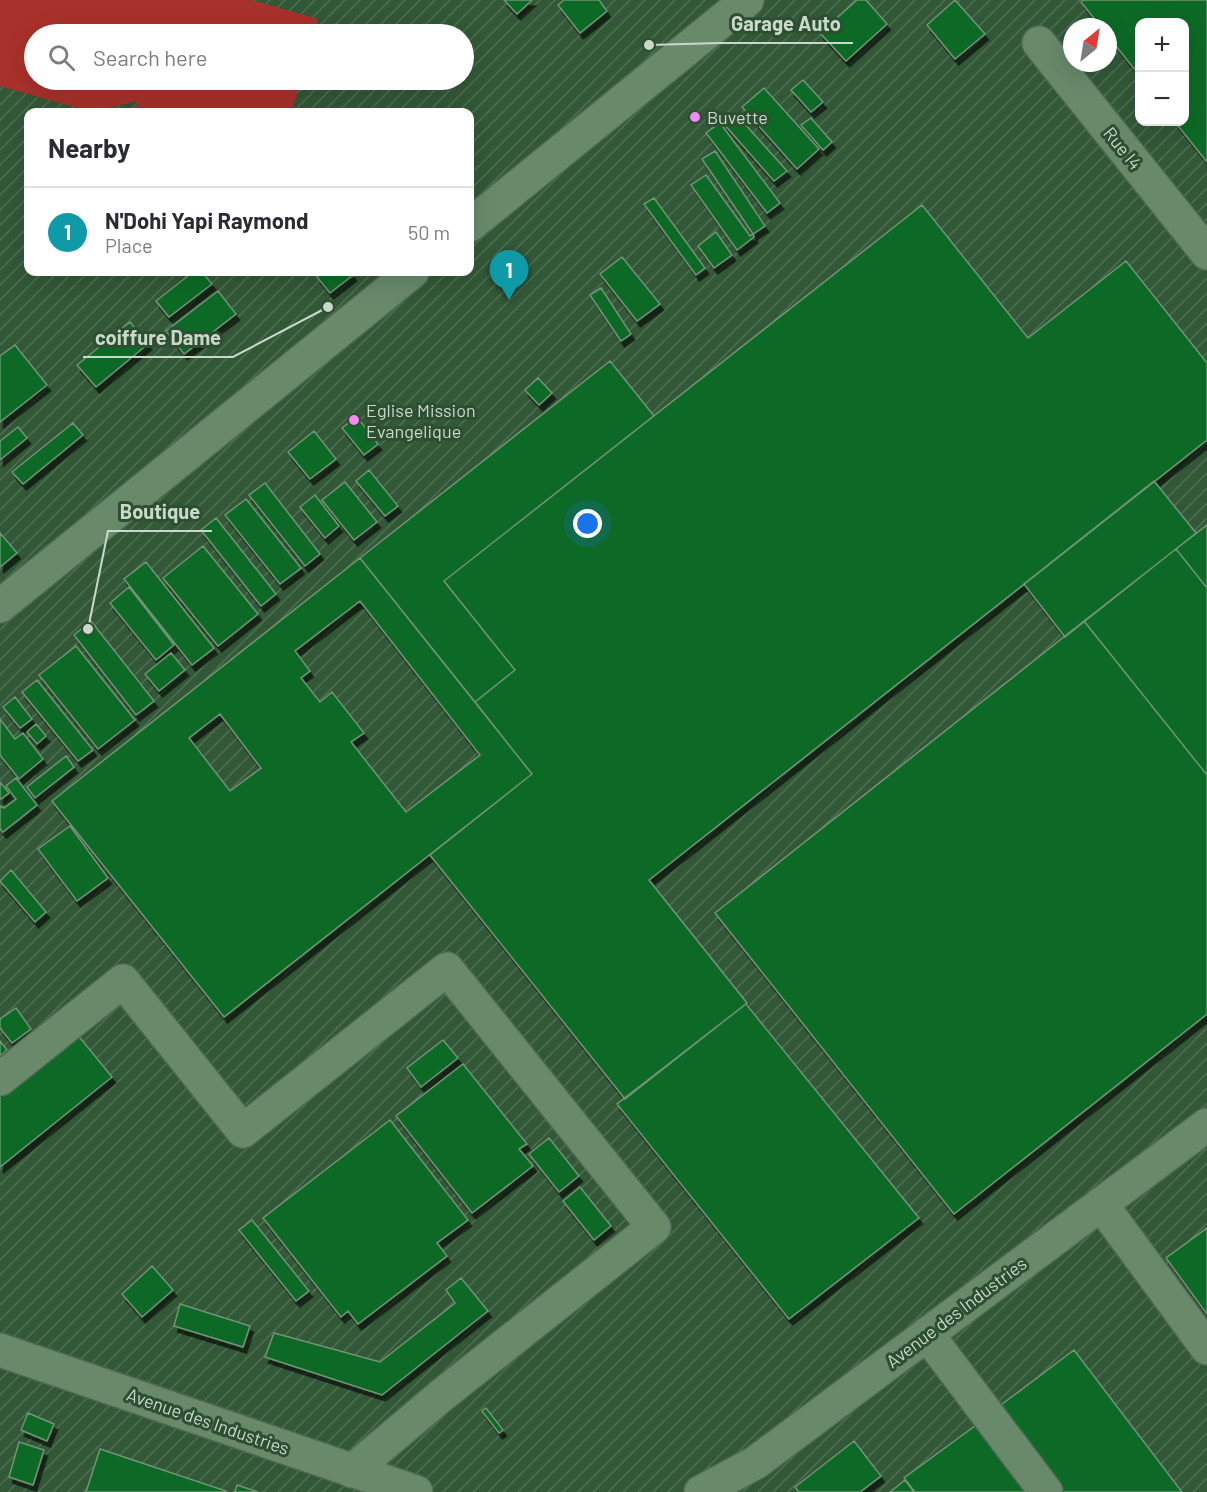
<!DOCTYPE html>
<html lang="en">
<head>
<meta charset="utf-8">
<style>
  :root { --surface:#fff; --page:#f2f2f3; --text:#2b2b33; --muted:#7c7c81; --line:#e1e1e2; --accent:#855689 }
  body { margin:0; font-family:Barlow,sans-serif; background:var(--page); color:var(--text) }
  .controls { position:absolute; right:18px; top:18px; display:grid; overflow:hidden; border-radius:12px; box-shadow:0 6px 24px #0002 }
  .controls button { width:54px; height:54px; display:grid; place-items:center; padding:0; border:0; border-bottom:2px solid var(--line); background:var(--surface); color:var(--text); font:30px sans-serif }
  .compass { position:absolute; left:1063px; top:18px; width:54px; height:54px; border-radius:50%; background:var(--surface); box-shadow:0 6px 24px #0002; rotate:30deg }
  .you { position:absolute; left:588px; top:524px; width:21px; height:21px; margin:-15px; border:4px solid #fff; border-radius:50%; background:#1a73e8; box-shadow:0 0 0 9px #1a73e833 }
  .badge { display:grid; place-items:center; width:39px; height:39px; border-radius:50%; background:var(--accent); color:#fff; font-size:20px; font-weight:700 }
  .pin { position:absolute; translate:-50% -50px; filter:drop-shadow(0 2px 3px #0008) }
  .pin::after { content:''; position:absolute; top:32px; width:21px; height:18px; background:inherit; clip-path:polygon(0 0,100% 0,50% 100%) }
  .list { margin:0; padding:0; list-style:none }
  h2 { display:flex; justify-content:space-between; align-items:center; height:78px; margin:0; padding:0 24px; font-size:26px }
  h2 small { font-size:20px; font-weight:400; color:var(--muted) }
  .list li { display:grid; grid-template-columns:39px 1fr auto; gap:18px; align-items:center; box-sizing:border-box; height:90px; padding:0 24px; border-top:2px solid var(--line) }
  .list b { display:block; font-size:22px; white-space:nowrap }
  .list p { margin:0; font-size:20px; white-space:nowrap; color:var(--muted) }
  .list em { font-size:20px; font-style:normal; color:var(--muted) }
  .icon { flex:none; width:33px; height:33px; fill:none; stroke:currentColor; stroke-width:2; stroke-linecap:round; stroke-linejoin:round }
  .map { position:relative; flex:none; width:1207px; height:1492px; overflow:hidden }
  .search { position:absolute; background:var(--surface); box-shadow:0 6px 24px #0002; left:24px; top:24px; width:450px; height:66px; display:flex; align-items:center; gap:15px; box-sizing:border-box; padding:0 21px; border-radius:33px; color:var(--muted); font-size:22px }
  .panel { position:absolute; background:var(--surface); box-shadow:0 6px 24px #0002; left:24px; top:108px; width:450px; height:168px; border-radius:12px }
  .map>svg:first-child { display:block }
  .industrial { fill:url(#industrial-furrows); fill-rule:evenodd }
  .green { fill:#a9312b }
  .building { fill:#0c6a27; stroke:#729374; stroke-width:1.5; fill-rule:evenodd; filter:url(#shadow) }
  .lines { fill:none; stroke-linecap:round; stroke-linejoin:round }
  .minor-casing { stroke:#4e6851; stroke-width:36 }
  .minor { stroke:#688a6b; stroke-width:33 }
  .poi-dot { fill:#f28af2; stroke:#2e4e32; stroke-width:2 }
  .labels { text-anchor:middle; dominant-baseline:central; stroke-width:6; stroke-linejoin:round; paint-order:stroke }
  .poi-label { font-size:18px; fill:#c8d9c9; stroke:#2e4e32; text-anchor:start }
  .street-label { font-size:18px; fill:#c8d9c9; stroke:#2e4e32 }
  .leader { fill:none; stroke:#c8d9c9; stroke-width:2 }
  .callout-dot { fill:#c8d9c9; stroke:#2e4e32; stroke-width:2 }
  .callout-label { font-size:20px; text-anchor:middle; font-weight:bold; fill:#c8d9c9; stroke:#2e4e32; stroke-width:6; stroke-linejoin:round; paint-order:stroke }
</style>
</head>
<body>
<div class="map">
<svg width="1207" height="1492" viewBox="0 0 1207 1492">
  <defs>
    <pattern id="industrial-furrows" width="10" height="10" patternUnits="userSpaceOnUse" patternTransform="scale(1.5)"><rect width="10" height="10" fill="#325837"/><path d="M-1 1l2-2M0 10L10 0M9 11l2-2" fill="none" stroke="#4e6f53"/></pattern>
    <filter id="shadow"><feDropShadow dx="3.5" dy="6" stdDeviation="0" flood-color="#0009"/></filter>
  </defs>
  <rect width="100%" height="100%" fill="#2e4e32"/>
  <!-- industrial -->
  <path class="industrial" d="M 0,0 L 1207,0 L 1207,1492 L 0,1492 ZM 1140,22 L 1184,22 L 1184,122 L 1140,122 ZM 1072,27 L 1108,27 L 1108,63 L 1072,63 ZM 34,34 L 464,34 L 464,80 L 34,80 ZM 28,112 L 470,112 L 470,272 L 28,272 Z"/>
  <!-- green -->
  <path class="green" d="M 0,0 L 251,0 L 318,19 L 314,34 L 34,34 L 34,80 L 301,80 L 292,112 L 135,112 L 138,101 L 92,112 L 0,86 Z"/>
  <!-- building -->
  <path class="building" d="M 504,0 L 532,0 L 517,14 Z
    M 564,0 L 599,0 L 607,11 L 580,33 L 558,5 Z
    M 857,0 L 866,0 L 887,24 L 846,61 L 820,33 Z
    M 955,0 L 985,34 L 955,59 L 927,25 Z
    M 1083,0 L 1207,0 L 1207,162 L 1175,122 L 1184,122 L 1184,22 L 1140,22 L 1140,76 L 1108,36 L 1108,27 L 1101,27 L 1081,2 Z
    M 803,80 L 823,102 L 811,112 L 791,90 Z
    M 764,88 L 819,149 L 797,169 L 742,107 Z
    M 735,113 L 787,171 L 774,181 L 723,123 Z
    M 811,118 L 832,142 L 823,150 L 801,125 Z
    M 720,123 L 780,203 L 767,213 L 706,133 Z
    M 715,151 L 765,226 L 753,234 L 702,159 Z
    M 706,175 L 750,236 L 753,234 L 754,237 L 737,250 L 691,185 Z
    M 654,198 L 705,268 L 696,275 L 644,204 Z
    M 922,205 L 1028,338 L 1126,261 L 1207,363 L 1207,440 L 649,880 L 747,1003 L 625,1099 L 430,855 L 532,774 L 475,702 L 515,670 L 444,581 Z
    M 716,232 L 732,255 L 714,268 L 698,246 Z
    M 622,257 L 660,304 L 637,321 L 600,274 Z
    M 193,272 L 202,272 L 212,284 L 169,317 L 156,301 Z
    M 324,272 L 351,272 L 353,275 L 330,293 L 317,277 Z
    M 601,288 L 631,334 L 621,341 L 590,295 Z
    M 218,291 L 236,314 L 184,354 L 166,331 Z
    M 130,322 L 148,344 L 96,387 L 77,365 Z
    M 15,345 L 47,385 L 0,422 L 0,356 Z
    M 610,361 L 654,416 L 444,581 L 515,670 L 475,702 L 360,558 Z
    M 538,378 L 552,393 L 539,405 L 525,390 Z
    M 357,417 L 378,444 L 364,455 L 342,428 Z
    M 73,423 L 83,435 L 23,484 L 12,472 Z
    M 18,427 L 27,438 L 0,460 L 0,441 Z
    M 314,431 L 336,459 L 310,479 L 288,452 Z
    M 369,470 L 398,506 L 385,516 L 356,481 Z
    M 1154,481 L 1196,533 L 1065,637 L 1024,584 Z
    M 345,482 L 377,522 L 354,540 L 322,500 Z
    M 265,483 L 320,554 L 305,566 L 249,495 Z
    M 315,495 L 339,526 L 325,538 L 300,507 Z
    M 246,499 L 301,568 L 280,584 L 225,515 Z
    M 216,518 L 276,594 L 261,606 L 201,530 Z
    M 1207,525 L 1207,588 L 1176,549 Z
    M 0,533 L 17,553 L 0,567 Z
    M 203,546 L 258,614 L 218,646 L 163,578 Z
    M 1176,549 L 1207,588 L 1207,775 L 1084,621 Z
    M 360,558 L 532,774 L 224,1017 L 52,801 ZM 360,601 L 480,755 L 406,812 L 351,742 L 364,733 L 332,692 L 320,702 L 301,678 L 310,671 L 295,651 ZM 220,714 L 261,768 L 230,791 L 189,738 Z
    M 146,562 L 214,648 L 192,665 L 124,579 Z
    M 129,587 L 174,645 L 156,660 L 110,603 Z
    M 91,621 L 154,701 L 136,715 L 74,635 Z
    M 1084,621 L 1207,775 L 1207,1014 L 954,1214 L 715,913 Z
    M 76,646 L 135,720 L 98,749 L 39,675 Z
    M 171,653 L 185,670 L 159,691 L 145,674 Z
    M 37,680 L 93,750 L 78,761 L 22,692 Z
    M 15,697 L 32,719 L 20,728 L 3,707 Z
    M 0,719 L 15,739 L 23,733 L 43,759 L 19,779 L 0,755 Z
    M 36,724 L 46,736 L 37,744 L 27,732 Z
    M 66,756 L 74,767 L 35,798 L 27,787 Z
    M 16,778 L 37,805 L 3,832 L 0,829 L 0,806 L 4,808 L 16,799 L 6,786 Z
    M 0,782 L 9,793 L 1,799 L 0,797 Z
    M 70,826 L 108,878 L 77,901 L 38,849 Z
    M 11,870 L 46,912 L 35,922 L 0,881 Z
    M 746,1004 L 919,1218 L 789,1319 L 617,1104 Z
    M 16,1008 L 31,1029 L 12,1043 L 0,1028 L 0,1019 Z
    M 72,1028 L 112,1077 L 0,1167 L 0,1086 Z
    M 443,1040 L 458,1058 L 421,1087 L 407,1068 Z
    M 0,1041 L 7,1050 L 0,1056 Z
    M 463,1064 L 527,1144 L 519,1149 L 533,1166 L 472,1213 L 396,1116 Z
    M 390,1120 L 468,1220 L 437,1243 L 447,1256 L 358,1324 L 348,1311 L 341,1317 L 263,1218 Z
    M 549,1138 L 579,1176 L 559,1192 L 529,1154 Z
    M 580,1187 L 611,1226 L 594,1240 L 563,1201 Z
    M 252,1220 L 309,1291 L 296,1301 L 239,1230 Z
    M 1207,1228 L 1207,1314 L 1166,1258 Z
    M 152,1266 L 173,1290 L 142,1317 L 122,1294 Z
    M 461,1278 L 488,1311 L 382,1395 L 265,1357 L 274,1333 L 380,1362 L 455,1303 L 446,1290 Z
    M 180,1304 L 250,1326 L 243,1347 L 174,1326 Z
    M 1074,1350 L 1182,1492 L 1054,1492 L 993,1411 Z
    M 486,1408 L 503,1430 L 499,1433 L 482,1411 Z
    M 28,1413 L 54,1424 L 47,1441 L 21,1430 Z
    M 979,1423 L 1031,1492 L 915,1492 L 904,1478 Z
    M 854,1441 L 881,1476 L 860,1492 L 799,1492 L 795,1487 Z
    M 19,1442 L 44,1450 L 33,1485 L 9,1477 Z
    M 100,1449 L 226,1491 L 226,1492 L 86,1492 Z
    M 905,1480 L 914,1492 L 890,1492 Z
    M 237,1485 L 258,1492 L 235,1492 Z"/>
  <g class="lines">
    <defs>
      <path id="minor" d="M 1039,43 L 1207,253
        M 470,225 L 747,0
        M 0,606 L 412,272
        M 0,1079 L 123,981 L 243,1131 L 447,969 L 654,1227 L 442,1395 L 352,1471
        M 1101,1204 L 1207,1348
        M 927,1334 L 1046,1492
        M 0,1350 L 416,1492
        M 701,1492 L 755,1463 L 1207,1125"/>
    </defs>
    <!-- minor casing -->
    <use href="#minor" class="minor-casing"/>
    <!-- minor -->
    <use href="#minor" class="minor"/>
  </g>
  <!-- markers -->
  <g class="poi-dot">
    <circle cx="695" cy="117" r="6"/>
    <circle cx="354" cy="420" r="6"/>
  </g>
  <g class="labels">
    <!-- poi labels -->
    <g class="poi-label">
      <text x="707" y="117">Buvette</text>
      <text x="366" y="410">Eglise Mission<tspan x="366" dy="21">Evangelique</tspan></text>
    </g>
    <!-- street labels -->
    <g class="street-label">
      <text transform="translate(1123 148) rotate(51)">Rue I4</text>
      <text transform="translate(956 1312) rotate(-37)">Avenue des Industries</text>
      <text transform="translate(208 1421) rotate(19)">Avenue des Industries</text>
    </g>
  </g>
  <!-- callouts -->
  <path class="leader" d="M649 45L719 43H853M328 307L233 357H83M88 629L108 531H212"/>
  <g class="callout-dot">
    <circle cx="649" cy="45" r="6"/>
    <circle cx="328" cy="307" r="6"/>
    <circle cx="88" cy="629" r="6"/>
  </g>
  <g class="callout-label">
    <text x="786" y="31">Garage Auto</text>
    <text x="158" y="345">coiffure Dame</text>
    <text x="160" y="519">Boutique</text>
  </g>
</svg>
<div class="controls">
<button>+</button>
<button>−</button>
</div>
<svg class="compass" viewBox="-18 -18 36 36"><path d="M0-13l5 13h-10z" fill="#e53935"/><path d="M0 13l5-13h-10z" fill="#7c7c81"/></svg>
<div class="you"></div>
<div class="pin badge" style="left:509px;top:300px;background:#0f9aa8">1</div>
<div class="search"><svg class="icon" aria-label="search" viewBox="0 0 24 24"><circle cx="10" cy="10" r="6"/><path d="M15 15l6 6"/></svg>Search here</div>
<section class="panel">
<h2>Nearby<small></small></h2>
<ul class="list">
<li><span class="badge" style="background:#0f9aa8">1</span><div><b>N'Dohi Yapi Raymond</b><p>Place</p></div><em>50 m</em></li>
</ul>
</section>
</div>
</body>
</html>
